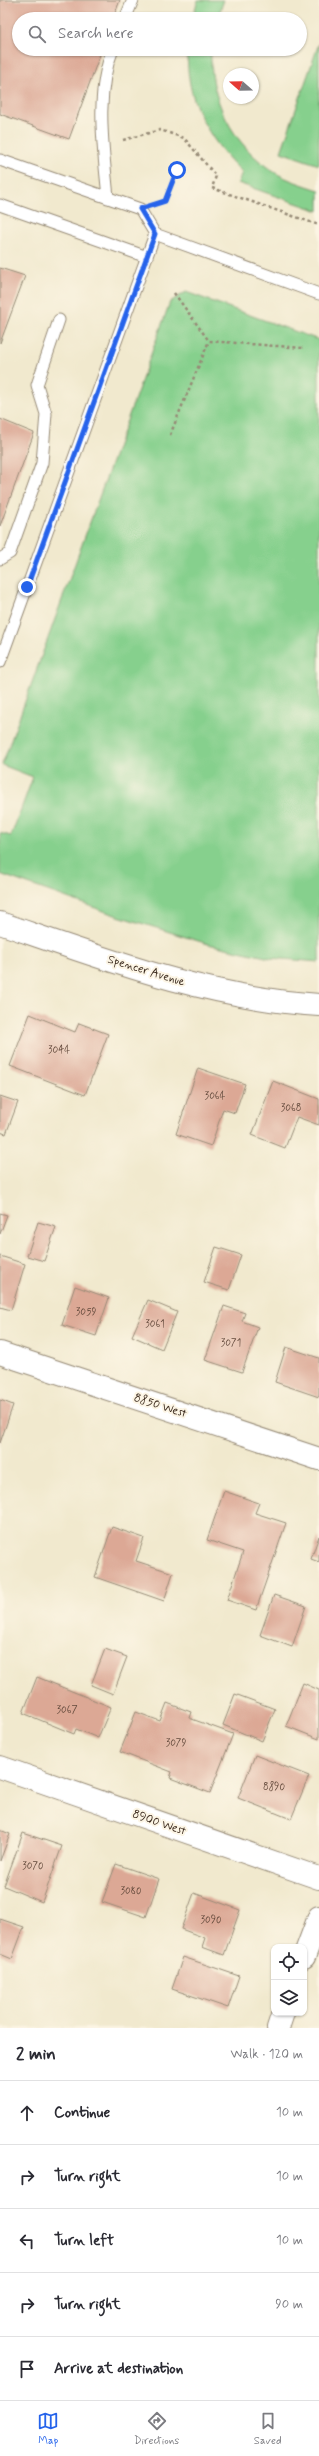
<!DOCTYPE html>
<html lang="en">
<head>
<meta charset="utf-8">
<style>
  :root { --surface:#fff; --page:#f7f7f7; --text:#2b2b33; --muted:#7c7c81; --line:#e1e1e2; --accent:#2563eb }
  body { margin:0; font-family:Mynerve,sans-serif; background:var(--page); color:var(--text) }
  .controls { position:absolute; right:12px; bottom:12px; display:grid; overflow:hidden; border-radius:8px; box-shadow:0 1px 3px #0004 }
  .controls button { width:36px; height:36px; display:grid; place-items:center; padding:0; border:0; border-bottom:1px solid var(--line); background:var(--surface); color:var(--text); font:20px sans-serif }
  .compass { position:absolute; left:223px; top:68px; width:36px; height:36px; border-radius:50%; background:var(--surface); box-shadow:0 1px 3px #0004; rotate:290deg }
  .stop { position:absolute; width:12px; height:12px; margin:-9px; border:3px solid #2563eb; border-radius:50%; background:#fff }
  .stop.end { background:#2563eb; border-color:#fff; box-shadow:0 1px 4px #0008 }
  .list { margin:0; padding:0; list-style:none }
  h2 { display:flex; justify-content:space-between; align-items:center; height:52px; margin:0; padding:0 16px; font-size:17px }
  h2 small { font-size:13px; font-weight:400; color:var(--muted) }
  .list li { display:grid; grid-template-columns:26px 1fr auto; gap:12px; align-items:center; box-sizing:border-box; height:64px; padding:0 16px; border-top:1px solid var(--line) }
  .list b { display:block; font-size:15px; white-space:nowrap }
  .list em { font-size:13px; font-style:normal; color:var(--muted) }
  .icon { flex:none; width:22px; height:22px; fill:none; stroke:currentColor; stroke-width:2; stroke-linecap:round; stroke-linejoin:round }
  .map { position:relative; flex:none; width:319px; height:2028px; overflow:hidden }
  .search { position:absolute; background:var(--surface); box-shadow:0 1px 3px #0004; left:12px; right:12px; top:12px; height:44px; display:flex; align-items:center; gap:10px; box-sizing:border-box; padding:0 14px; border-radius:22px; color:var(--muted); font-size:15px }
  .sheet { height:372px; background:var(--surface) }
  nav { display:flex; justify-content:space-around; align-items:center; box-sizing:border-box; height:56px; border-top:1px solid var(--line); background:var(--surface); font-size:11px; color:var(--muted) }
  nav a { display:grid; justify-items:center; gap:2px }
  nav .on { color:var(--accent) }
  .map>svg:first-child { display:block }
  .green { fill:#86d08d; stroke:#607d56 }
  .building { fill:#dca895 }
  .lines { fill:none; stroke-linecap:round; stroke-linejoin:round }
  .service-casing { stroke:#968a76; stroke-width:13 }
  .minor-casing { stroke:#968a76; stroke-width:24 }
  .path { stroke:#968a76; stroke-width:2.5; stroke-dasharray:3 3; stroke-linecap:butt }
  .service { stroke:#fff; stroke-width:11 }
  .minor { stroke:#fff; stroke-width:22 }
  .route { stroke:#2563eb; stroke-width:5 }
  .labels { text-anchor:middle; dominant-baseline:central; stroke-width:4; stroke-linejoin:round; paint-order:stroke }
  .number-label { font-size:10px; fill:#634a3c }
  .street-label { font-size:12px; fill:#3b2a1e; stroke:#fcf5e5 }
</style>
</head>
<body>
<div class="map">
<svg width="319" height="2028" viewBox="0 0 319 2028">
  <rect width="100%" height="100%" fill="#fcf5e5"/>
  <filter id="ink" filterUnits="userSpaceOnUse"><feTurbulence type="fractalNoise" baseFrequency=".025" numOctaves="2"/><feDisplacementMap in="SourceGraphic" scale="8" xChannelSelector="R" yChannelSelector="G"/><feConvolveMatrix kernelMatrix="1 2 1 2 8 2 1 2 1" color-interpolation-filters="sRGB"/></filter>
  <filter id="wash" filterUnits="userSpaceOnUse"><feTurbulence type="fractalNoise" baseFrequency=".012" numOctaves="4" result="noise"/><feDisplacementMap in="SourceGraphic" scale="16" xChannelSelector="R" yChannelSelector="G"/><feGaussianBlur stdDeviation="0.9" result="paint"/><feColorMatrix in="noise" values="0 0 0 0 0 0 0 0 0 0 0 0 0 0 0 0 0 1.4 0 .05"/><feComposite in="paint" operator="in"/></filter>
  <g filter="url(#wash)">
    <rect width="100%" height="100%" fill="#f1e9ce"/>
    <!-- green -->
    <path class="green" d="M 198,0 L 224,0 L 217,19 L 192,19 Z
      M 319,43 L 319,165 L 281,152 Z
      M 188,49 L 211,49 C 209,99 232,144 274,172 C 287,180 304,185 319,190 L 319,211 L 238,183 L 242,172 C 208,139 184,98 188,49 Z
      M 186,292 L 319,340 L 319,962 L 270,958 L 208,944 L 115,915 L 0,874 L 0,833 L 11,836 L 33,777 L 2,765 L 170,302 Z"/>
    <g id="blocks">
      <!-- building -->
      <path class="building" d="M 0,0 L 120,0 L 113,19 L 19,19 L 19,49 L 102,49 L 69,139 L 0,114 Z
        M 0,268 L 25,276 L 0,343 Z
        M 0,419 L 34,433 L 0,526 Z
        M 30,1014 L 75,1032 L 79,1023 L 108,1034 L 85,1095 L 10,1066 Z
        M 198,1068 L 245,1084 L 235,1113 L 223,1109 L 211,1146 L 176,1134 Z
        M 273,1081 L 319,1099 L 319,1125 L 297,1117 L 285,1148 L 252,1135 Z
        M 0,1096 L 18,1102 L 6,1134 L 0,1132 Z
        M 0,1213 L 7,1215 L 0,1234 Z
        M 38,1222 L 56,1227 L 44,1261 L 27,1256 Z
        M 216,1247 L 241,1255 L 229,1290 L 204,1282 Z
        M 0,1256 L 25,1264 L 11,1310 L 0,1307 Z
        M 75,1286 L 109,1298 L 96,1336 L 62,1325 Z
        M 148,1300 L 177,1312 L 162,1349 L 132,1336 Z
        M 224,1306 L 245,1313 L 242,1321 L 258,1327 L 242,1372 L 205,1360 Z
        M 286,1347 L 319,1358 L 319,1397 L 275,1382 Z
        M 0,1400 L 13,1405 L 0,1443 Z
        M 224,1491 L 259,1503 L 255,1513 L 286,1523 L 256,1610 L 227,1600 L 243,1552 L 207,1540 Z
        M 112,1527 L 144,1538 L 136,1561 L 173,1573 L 164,1601 L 95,1577 Z
        M 319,1536 L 319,1562 L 311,1559 Z
        M 274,1595 L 306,1606 L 292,1647 L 260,1635 Z
        M 105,1649 L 127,1657 L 113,1694 L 91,1685 Z
        M 37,1677 L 111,1707 L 98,1738 L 76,1729 L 74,1734 L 23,1713 Z
        M 303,1683 L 319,1690 L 319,1739 L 286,1726 Z
        M 235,1694 L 275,1709 L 262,1741 L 223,1725 Z
        M 167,1703 L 191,1712 L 189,1718 L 233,1734 L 210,1793 L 170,1778 L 172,1772 L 120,1752 L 136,1712 L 160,1721 Z
        M 255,1755 L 309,1776 L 291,1819 L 238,1798 Z
        M 0,1830 L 10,1834 L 0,1861 Z
        M 23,1833 L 62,1846 L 42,1902 L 4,1886 Z
        M 116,1864 L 159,1879 L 146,1917 L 102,1902 Z
        M 194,1893 L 240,1910 L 224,1955 L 202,1947 L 205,1938 L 181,1929 Z
        M 0,1919 L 24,1927 L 12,1959 L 0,1954 Z
        M 183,1957 L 239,1976 L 228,2008 L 172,1989 Z"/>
    </g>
  </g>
  <g filter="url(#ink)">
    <use href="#blocks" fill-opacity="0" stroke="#968a76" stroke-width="1"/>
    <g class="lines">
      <defs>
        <path id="service" d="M 125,19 L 133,0
          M 0,160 L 140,209 L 155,234 L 0,662
          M 108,198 C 104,151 94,95 113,49
          M 0,205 L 147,257
          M 155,234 L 319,294
          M 0,559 L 10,553 L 42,463 L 46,414 L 37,385 L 59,320"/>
        <path id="minor" d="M 0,923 C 105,959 207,998 319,1005
          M 0,1353 L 319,1459
          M 0,1767 L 319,1878
          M 304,1957 L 319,1917
          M 278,2028 L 283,2013"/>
      </defs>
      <!-- service casing -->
      <use href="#service" class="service-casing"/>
      <!-- minor casing -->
      <use href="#minor" class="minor-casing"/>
      <!-- path -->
      <path class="path" d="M 123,140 L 160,130 L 184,138 L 216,176 L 212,188 L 319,225
        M 159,203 L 165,201 L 177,170
        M 174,293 L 209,341 L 304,348
        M 170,435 L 209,341"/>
      <!-- service -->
      <use href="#service" class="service"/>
      <!-- minor -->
      <use href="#minor" class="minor"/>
    </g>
  </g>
  <g class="lines" filter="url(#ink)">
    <!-- route -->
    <path class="route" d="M 27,587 L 155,234 L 140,209 L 165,201 L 177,170"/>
  </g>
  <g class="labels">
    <!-- number labels -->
    <g class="number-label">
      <text x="59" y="1050">3044</text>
      <text x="215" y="1096">3064</text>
      <text x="291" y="1108">3068</text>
      <text x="86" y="1312">3059</text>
      <text x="155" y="1324">3061</text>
      <text x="231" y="1343">3071</text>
      <text x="67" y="1710">3067</text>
      <text x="176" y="1743">3079</text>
      <text x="274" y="1787">8890</text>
      <text x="33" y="1866">3070</text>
      <text x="131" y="1891">3080</text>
      <text x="211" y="1920">3090</text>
    </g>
    <!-- street labels -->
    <g class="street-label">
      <text transform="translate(146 971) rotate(17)">Spencer Avenue</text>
      <text transform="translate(160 1406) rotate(18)">8850 West</text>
      <text transform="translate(159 1823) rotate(19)">8900 West</text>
    </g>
  </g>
</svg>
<div class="controls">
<button><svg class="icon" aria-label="locate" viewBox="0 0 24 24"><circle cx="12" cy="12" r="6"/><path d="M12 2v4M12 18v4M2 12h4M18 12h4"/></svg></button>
<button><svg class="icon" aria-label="layers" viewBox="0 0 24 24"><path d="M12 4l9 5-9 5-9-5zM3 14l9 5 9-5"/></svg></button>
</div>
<svg class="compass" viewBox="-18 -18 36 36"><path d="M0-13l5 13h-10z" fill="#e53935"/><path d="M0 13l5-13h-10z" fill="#7c7c81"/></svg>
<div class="stop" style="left:177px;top:170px"></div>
<div class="stop end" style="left:27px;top:587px"></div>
<div class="search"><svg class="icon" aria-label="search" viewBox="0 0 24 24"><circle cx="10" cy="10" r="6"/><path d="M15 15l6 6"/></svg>Search here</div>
</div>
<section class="sheet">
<h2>2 min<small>Walk · 120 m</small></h2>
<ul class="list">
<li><svg class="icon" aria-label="ahead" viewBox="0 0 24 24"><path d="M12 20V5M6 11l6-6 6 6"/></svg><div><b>Continue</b></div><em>10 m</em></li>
<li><svg class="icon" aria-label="right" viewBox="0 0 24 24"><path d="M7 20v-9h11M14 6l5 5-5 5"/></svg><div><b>Turn right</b></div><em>10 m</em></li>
<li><svg class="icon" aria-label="left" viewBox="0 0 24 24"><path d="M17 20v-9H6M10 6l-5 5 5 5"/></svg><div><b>Turn left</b></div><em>10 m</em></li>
<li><svg class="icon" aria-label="right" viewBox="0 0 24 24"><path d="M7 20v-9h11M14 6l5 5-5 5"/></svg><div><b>Turn right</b></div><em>90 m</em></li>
<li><svg class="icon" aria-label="arrive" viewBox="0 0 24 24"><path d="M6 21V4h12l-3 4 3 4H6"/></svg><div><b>Arrive at destination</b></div></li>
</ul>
</section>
<nav>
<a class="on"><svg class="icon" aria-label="map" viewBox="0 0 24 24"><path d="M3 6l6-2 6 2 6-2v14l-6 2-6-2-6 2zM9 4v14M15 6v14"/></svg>Map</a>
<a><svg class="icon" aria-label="directions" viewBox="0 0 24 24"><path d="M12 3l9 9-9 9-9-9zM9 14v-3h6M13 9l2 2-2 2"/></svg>Directions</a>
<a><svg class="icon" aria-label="saved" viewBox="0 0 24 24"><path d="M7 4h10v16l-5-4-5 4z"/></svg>Saved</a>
</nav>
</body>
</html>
